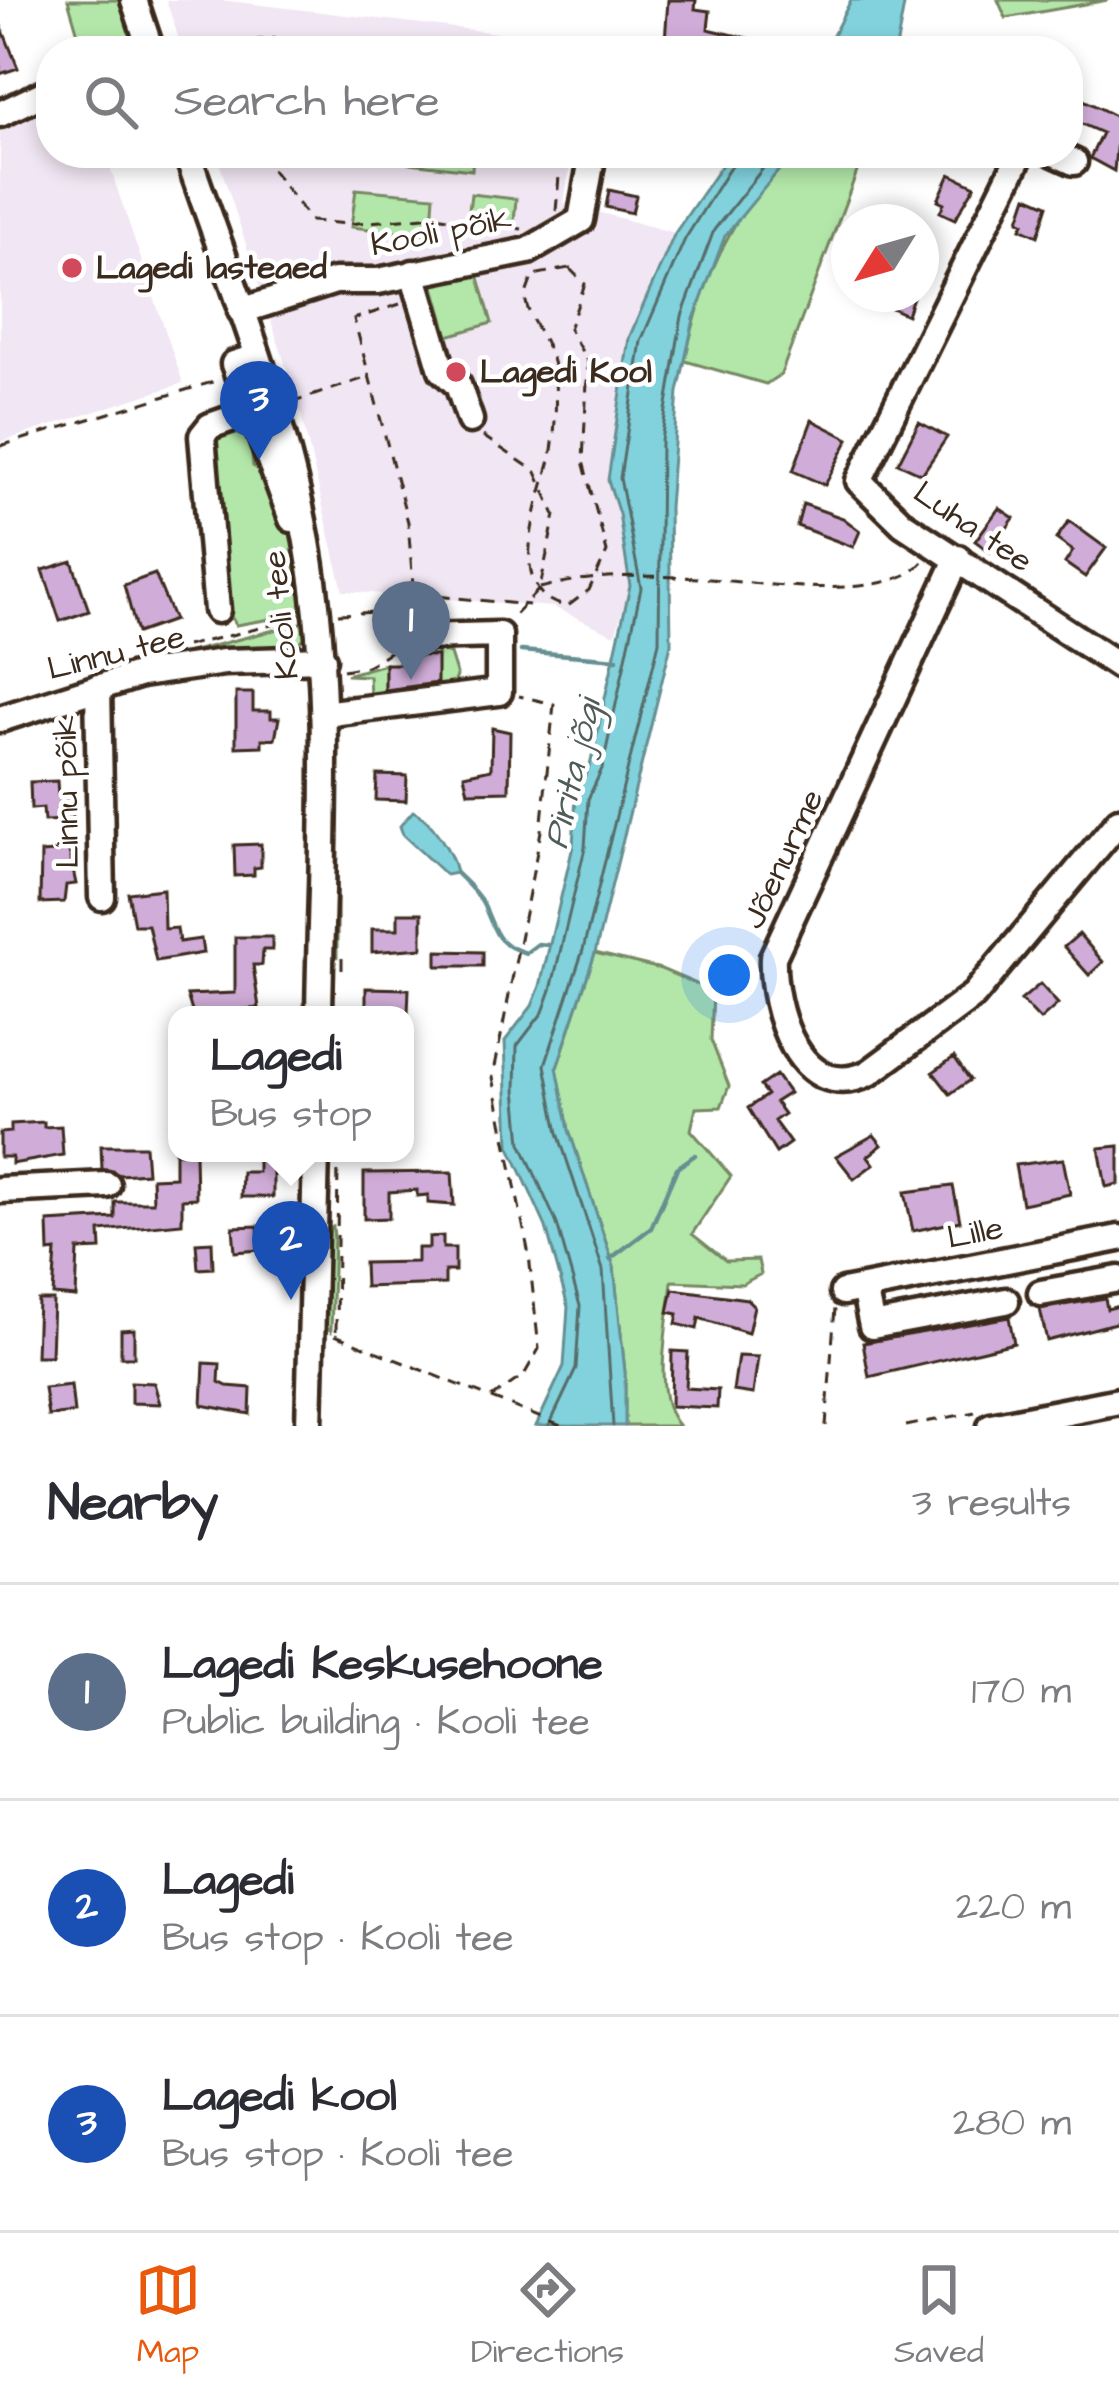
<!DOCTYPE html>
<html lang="en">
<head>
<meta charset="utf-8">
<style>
  :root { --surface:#fff; --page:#f7f7f7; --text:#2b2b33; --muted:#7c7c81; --line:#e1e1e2; --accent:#ea580c }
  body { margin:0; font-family:"Architects Daughter",sans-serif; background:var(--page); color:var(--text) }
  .compass { position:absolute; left:831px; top:204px; width:108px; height:108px; border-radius:50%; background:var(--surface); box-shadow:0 6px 18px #0003; rotate:233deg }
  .you { position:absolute; left:729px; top:975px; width:42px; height:42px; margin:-30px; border:9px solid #fff; border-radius:50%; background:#1a73e8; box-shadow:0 0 0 18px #1a73e833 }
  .badge { display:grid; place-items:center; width:78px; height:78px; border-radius:50%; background:var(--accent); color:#fff; font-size:39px; font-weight:700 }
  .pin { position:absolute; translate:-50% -99px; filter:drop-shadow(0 3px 6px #0008) }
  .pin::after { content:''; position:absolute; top:63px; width:42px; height:36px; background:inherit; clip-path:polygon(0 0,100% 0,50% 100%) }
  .popup { position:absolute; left:168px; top:1006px; width:246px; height:156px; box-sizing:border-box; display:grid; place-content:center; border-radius:24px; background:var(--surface); filter:drop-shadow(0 3px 9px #0005); font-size:39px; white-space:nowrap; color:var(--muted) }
  .popup b { font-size:45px; color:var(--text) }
  .popup::after { content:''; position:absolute; left:50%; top:100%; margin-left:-24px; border:24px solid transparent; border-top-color:var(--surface) }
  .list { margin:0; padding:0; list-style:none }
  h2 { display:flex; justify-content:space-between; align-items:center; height:156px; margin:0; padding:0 48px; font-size:51px }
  h2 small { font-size:39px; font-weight:400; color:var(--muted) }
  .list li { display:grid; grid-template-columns:78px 1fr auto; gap:36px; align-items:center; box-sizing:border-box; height:216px; padding:0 48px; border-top:3px solid var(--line) }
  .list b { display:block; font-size:45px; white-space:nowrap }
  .list p { margin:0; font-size:39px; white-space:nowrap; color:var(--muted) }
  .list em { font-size:39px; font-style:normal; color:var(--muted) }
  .icon { flex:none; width:66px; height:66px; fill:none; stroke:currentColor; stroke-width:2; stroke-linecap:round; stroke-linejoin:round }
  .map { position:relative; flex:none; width:1119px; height:1426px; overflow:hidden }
  .search { position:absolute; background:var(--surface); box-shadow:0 6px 18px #0003; left:36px; right:36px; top:36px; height:132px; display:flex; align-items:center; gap:30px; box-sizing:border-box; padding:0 42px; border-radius:48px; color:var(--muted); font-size:45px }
  .sheet { height:804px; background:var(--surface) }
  nav { display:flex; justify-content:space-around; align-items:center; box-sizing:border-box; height:168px; border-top:3px solid var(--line); background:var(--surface); font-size:33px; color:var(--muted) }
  nav a { display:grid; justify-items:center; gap:6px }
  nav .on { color:var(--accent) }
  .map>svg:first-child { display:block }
  .built { fill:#f1e6f3 }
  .green { fill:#b3e7a9; stroke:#778864; stroke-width:3 }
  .water { fill:#82d2dd; stroke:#668f91; stroke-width:3 }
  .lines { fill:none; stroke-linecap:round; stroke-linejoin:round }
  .shore { stroke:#576d6a; stroke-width:3 }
  .stream { stroke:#668f91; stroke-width:4.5 }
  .building { fill:#d0add8; stroke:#3b2a1e; stroke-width:3 }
  .minor-casing { stroke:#3b2a1e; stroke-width:33 }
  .path { stroke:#3b2a1e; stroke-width:3; stroke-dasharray:12 9; stroke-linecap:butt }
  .minor { stroke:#fff; stroke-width:24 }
  .poi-dot { fill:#d1495b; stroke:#fff; stroke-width:4.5 }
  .labels { text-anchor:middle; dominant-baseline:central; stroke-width:9; stroke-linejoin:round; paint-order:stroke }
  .street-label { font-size:33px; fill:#3b2a1e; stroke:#fff }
  .poi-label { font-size:33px; font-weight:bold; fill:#3b2a1e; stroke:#fff; text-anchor:start }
  .water-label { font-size:36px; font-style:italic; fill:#505c57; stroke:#fff }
</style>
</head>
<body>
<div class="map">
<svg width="1119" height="1426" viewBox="0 0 1119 1426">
  <rect width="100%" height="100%" fill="#fff"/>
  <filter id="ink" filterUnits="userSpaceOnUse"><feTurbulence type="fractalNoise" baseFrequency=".00833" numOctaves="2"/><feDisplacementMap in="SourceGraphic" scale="24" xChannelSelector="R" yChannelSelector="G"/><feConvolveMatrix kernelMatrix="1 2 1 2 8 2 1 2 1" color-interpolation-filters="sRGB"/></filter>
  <g filter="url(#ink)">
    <!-- built -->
    <path class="built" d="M 166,0 L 220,0 L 591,44 L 590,51 L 183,51 Z
      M 51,108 L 51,153 L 105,153 L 183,383 L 0,442 L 0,132 Z
      M 216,153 L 572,153 L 564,203 L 675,233 L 650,283 L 608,480 L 619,514 L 630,586 L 615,635 L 553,607 L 343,591 L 299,406 Z"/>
    <!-- green -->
    <path class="green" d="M 68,0 L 125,0 L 133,25 L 129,41 L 115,51 L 83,51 Z
      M 998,0 L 1108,0 L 1006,18 Z
      M 321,153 L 473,153 L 472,170 Z
      M 793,153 L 864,153 L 781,374 L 766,384 L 685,361 C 701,282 732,208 793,153 Z
      M 356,189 L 434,196 L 431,236 L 351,227 Z
      M 471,194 L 516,199 L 514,222 L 468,218 Z
      M 477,271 L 492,323 L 448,336 L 433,283 Z
      M 229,431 L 250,438 L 253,466 L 265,473 L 298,553 L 306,613 L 236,625 L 230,615 L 214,436 Z
      M 309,621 L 306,637 L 295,646 L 62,685 Z
      M 437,650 L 450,654 L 457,676 L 450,695 L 345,709 L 345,695 L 370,696 L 369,676 L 346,675 L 385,664 L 385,695 L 436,695 Z
      M 335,742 L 338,742 L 337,956 L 332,953 Z
      M 595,953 L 661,969 L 713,991 L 711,1040 L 729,1086 L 721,1107 L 696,1108 L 691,1130 L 731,1176 L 692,1234 L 726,1261 L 758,1260 L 761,1274 L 742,1284 L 672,1281 C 669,1319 650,1396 679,1426 L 625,1426 L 625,1372 L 614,1267 L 569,1130 L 557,1068 Z
      M 333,1227 L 334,1238 L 331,1331 L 322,1323 L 326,1231 Z"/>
    <!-- water -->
    <path class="water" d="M 851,0 L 905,0 L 897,43 L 890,51 L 825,51 Z
      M 730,153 L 793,153 L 725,236 L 694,319 L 678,392 L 669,507 L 671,644 L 595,953 L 557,1067 L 569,1130 L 614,1267 L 625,1372 L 625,1426 L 536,1426 L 564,1366 L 568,1307 L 546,1227 L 509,1145 L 505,1041 L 532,1006 L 540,986 L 573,846 L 576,796 L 590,765 L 630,586 L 619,514 L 608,480 L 629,338 L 675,233 Z
      M 413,811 C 431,819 453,853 456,873 L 446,875 L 403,835 L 400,826 Z"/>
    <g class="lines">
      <!-- shore -->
      <path class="shore" d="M 549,1426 L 576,1369 L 580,1306 L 557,1224 L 521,1143 L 516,1089 L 517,1046 L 543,1012 L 551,990 L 585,848 L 588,799 L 602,769 L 641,588 L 620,478 L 641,341 L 685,239 L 739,153
        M 613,1426 L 603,1270 L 558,1133 L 545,1065 L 583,950 L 659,642 L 661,440 L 682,316 L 714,230 L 775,153"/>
      <!-- stream -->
      <path class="stream" d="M 521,651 L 617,659
        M 456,873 C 465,882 477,892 483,904 C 497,932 493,943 526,953 L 538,944 L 548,945
        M 610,1259 L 651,1228 L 677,1168 L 695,1155"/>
    </g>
    <!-- building -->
    <path class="building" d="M 668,0 L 696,0 L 695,9 L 710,11 L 708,29 L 764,42 L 763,51 L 718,51 L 719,46 L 665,41 Z
      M 0,23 L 18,68 L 0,74 Z
      M 1068,81 L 1083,88 L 1078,97 L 1119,118 L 1114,171 L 1090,158 L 1102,133 L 1068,118 Z
      M 950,174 L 975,186 L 955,219 L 940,212 L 944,203 L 938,200 Z
      M 609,190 L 636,196 L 632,213 L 606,207 Z
      M 1027,196 L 1048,205 L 1038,236 L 1021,228 L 1024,223 L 1019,220 Z
      M 890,294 L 914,294 L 907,315 L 885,305 Z
      M 812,420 L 849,439 L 825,485 L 793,471 Z
      M 919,422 L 947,437 L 922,474 L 898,463 Z
      M 803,504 L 843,518 L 860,531 L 853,547 L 797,526 Z
      M 999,508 L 1014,518 L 990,552 L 975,541 Z
      M 1069,521 L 1106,548 L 1085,577 L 1065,563 L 1073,551 L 1056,539 Z
      M 72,561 L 89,611 L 60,621 L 43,570 Z
      M 155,574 L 174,620 L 137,633 L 124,585 Z
      M 401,655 L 437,656 L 437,683 L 385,690 L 385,664 L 400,664 Z
      M 236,693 L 253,693 L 253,711 L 271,711 L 271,718 L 279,718 L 275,739 L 262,739 L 262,746 L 236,747 Z
      M 492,728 L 510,732 L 509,791 L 468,792 L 464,775 L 491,769 Z
      M 377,775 L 407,776 L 406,801 L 376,800 Z
      M 57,781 L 58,795 L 72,795 L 73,820 L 44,821 L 43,808 L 31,809 L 30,782 Z
      M 261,844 L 261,867 L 254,868 L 254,875 L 235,876 L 234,845 Z
      M 69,851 L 76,884 L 66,885 L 64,902 L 40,903 L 41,853 Z
      M 163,889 L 164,929 L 177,928 L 179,942 L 201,939 L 203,953 L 156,961 L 148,925 L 134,925 L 128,893 Z
      M 398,913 L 422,913 L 422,948 L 372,952 L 372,929 L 398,929 Z
      M 1079,934 L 1103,962 L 1089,975 L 1064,947 Z
      M 235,937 L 272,937 L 272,950 L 263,950 L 262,965 L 253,965 L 259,1008 L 193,1015 L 187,995 L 235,993 Z
      M 437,951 L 483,952 L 483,966 L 437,966 Z
      M 1040,984 L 1058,1004 L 1040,1020 L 1021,1000 Z
      M 366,988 L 409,989 L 408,1013 L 366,1012 Z
      M 954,1057 L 970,1080 L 950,1094 L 933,1072 Z
      M 776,1075 L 789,1093 L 775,1102 L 784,1114 L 774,1121 L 790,1143 L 776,1153 L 748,1108 L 767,1095 L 760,1086 Z
      M 44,1122 L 44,1127 L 61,1126 L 63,1155 L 12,1164 L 12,1157 L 0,1157 L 0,1133 L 11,1132 L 11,1124 Z
      M 874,1135 L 882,1145 L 868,1156 L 874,1164 L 854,1179 L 836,1156 Z
      M 101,1146 L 145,1146 L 147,1173 L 120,1175 L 102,1169 Z
      M 1119,1146 L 1119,1184 L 1106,1187 L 1099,1148 Z
      M 175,1153 L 195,1153 L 196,1198 L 182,1199 L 182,1223 L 100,1231 L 101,1249 L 78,1250 L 76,1297 L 53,1295 L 56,1251 L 49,1252 L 48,1222 L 115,1218 L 115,1202 L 153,1202 L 152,1178 L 175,1177 Z
      M 258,1158 L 273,1158 L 273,1197 L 241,1197 L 242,1172 L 258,1172 Z
      M 1063,1159 L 1070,1194 L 1022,1204 L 1015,1165 Z
      M 452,1172 L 454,1205 L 428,1203 L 428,1195 L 417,1196 L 417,1190 L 389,1192 L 389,1218 L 364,1219 L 364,1173 Z
      M 953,1186 L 960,1221 L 913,1231 L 905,1192 Z
      M 258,1226 L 260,1250 L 235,1252 L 233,1227 Z
      M 443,1236 L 443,1248 L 455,1248 L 455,1271 L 445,1271 L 445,1284 L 365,1287 L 364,1263 L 417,1262 L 417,1248 L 429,1248 L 429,1237 Z
      M 212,1242 L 213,1268 L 198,1269 L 196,1243 Z
      M 673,1289 L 747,1299 L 754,1306 L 748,1333 L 699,1318 L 697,1329 L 676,1324 L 678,1314 L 668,1312 Z
      M 1105,1298 L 1107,1309 L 1119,1306 L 1119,1322 L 1047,1341 L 1040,1309 Z
      M 38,1300 L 53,1300 L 51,1356 L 36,1356 Z
      M 1009,1317 L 1014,1343 L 869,1377 L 863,1343 Z
      M 134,1329 L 134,1357 L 121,1357 L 121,1330 Z
      M 672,1351 L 688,1352 L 686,1388 L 718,1390 L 717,1408 L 671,1406 Z
      M 738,1356 L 758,1357 L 753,1394 L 733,1391 Z
      M 204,1363 L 220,1364 L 219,1382 L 227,1386 L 251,1388 L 250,1414 L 202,1405 Z
      M 131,1382 L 154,1383 L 160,1404 L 131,1403 Z
      M 71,1385 L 74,1413 L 48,1416 L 44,1388 Z"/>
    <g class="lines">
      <defs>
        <path id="minor" d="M 134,0 L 151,51
          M 0,114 L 51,90
          M 187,153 C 228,273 278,396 303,521 C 336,682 321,851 319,1015
          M 1021,153 L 859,481 L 903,524 L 1119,666
          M 1054,153 L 1074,162
          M 413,273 L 442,370 L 458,385 L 470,420
          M 241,311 L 335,281 L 378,281 L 528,251 L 581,220 L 593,153
          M 256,357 L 234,364 L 292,519
          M 958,558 L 773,957 C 771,1009 800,1106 869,1073 L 974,995 L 1119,821
          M 217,610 L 202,436 L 210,426 L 250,412
          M 98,687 L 102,897
          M 323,714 L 499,692 L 499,635 L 421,637
          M 0,719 L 141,674 L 224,662 L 323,659
          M 0,1190 L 107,1185
          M 864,1288 L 872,1326 L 1006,1301
          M 843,1292 L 1119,1238
          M 1041,1293 L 1119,1279
          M 309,1426 L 316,1153
          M 991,1426 L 1119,1401"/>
      </defs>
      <!-- minor casing -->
      <use href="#minor" class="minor-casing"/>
      <!-- path -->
      <path class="path" d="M 171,41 L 174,51
        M 233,51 C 261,25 332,47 368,51
        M 259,153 L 311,221 L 348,224 L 435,216 L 522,229
        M 556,211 L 561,153
        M 569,268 L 585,284 L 569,329 L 588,362 L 583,461 L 607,552 L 589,590 L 568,606 C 501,598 540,499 550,460 C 556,434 556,401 555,375 C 554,345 529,325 525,297 L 533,275 Z
        M 400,304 L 354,319 L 408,522 L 414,599 L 423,617
        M 291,403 L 368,377
        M 483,436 L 536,472 L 555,515 L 540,588 L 511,619
        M 0,446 L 219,380
        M 540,588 C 592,574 645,575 698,578 C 747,581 891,606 924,560
        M 338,614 L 377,612 L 414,594 L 529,605
        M 186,646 L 293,620
        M 343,670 L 367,666 L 404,643
        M 342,970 L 342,950
        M 336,1331 L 338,1161
        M 335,1335 L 561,1426
        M 491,1398 L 524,1375 L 539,1349 L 529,1255 L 493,1077 L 541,831 L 554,704 L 519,696
        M 826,1426 L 835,1308
        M 906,1426 L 975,1412"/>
      <!-- minor -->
      <use href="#minor" class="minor"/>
    </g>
  </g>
  <!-- markers -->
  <g class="poi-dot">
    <circle cx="72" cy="268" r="12"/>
    <circle cx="456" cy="372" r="12"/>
  </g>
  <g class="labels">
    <!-- street labels -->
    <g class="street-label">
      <text transform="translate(441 232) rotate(-11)">Kooli põik</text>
      <text transform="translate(973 527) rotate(34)">Luha tee</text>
      <text transform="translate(281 615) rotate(-96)">Kooli tee</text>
      <text transform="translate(116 653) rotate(-14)">Linnu tee</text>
      <text transform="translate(67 792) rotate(-91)">Linnu põik</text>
      <text transform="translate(783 859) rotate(-65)">Jõenurme</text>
      <text transform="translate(975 1233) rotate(-11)">Lille</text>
    </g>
    <!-- poi labels -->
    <g class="poi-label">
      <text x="96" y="268">Lagedi lasteaed</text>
      <text x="480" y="372">Lagedi Kool</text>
    </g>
    <!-- water labels -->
    <g class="water-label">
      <text transform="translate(573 774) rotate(-77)">Pirita jõgi</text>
    </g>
  </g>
</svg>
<svg class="compass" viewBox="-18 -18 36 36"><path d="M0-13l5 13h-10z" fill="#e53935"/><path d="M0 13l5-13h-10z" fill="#7c7c81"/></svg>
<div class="you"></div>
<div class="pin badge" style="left:411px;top:680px;background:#5c6f8a">1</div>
<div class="pin badge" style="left:291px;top:1300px;background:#1a4fb4">2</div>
<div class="popup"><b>Lagedi</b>Bus stop</div>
<div class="pin badge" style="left:259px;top:460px;background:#1a4fb4">3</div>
<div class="search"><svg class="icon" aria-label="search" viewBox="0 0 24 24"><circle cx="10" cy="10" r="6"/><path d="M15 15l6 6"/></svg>Search here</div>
</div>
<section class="sheet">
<h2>Nearby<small>3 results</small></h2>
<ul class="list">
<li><span class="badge" style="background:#5c6f8a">1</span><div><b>Lagedi Keskusehoone</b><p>Public building · Kooli tee</p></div><em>170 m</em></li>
<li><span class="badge" style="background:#1a4fb4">2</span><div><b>Lagedi</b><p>Bus stop · Kooli tee</p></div><em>220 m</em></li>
<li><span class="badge" style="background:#1a4fb4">3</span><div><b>Lagedi kool</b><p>Bus stop · Kooli tee</p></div><em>280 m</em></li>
</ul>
</section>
<nav>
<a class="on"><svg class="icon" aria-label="map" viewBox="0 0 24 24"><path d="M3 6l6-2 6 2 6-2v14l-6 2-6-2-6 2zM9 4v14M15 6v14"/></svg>Map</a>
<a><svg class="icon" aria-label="directions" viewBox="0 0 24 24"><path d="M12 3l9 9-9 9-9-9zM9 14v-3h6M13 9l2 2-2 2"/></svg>Directions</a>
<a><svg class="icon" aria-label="saved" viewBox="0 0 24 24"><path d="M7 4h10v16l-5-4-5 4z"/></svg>Saved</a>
</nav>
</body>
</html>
